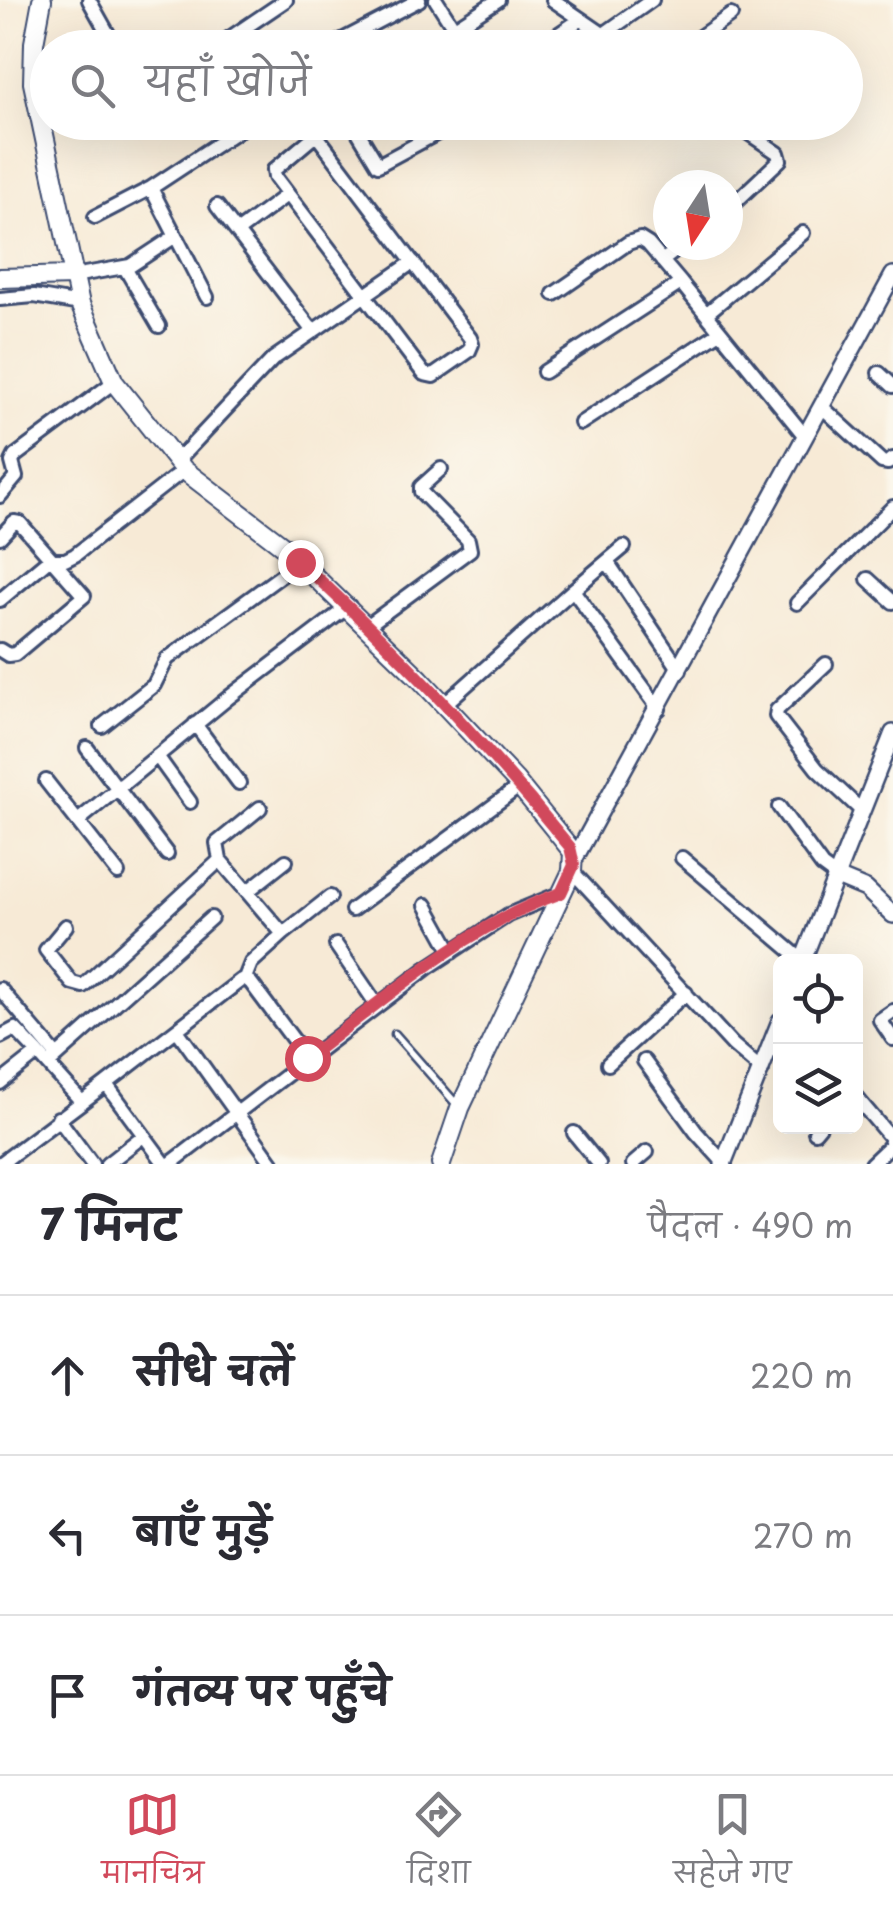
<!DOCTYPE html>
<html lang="hi">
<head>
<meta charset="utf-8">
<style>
  :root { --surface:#fff; --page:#f2f2f3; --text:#2b2b33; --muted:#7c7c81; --line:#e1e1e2; --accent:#d1495b }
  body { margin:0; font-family:"Playpen Sans","Playpen Sans Deva",sans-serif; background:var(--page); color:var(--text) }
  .controls { position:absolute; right:30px; bottom:30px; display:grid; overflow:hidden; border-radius:15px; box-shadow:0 10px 40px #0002 }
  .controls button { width:90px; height:90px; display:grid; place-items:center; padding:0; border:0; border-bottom:2px solid var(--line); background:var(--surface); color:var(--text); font:50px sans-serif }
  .compass { position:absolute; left:653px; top:170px; width:90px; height:90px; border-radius:50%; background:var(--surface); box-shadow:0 10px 40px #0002; rotate:192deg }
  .stop { position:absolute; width:30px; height:30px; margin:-22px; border:8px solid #d1495b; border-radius:50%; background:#fff }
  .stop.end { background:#d1495b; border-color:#fff; box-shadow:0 2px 10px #0008 }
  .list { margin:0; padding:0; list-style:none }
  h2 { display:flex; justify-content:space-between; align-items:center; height:130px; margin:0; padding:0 40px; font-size:42px }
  h2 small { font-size:32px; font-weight:400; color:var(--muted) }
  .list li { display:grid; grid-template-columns:65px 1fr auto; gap:30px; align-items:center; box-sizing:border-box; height:160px; padding:0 40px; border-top:2px solid var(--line) }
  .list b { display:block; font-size:38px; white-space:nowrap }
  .list em { font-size:32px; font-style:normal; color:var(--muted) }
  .icon { flex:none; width:55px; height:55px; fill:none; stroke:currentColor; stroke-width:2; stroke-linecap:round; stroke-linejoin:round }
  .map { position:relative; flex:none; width:893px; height:1164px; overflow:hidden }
  .search { position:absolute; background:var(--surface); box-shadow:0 10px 40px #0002; left:30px; right:30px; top:30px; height:110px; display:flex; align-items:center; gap:25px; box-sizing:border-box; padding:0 35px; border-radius:55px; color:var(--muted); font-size:38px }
  .sheet { height:610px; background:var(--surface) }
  nav { display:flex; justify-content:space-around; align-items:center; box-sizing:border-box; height:140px; border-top:2px solid var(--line); background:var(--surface); font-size:28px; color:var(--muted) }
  nav a { display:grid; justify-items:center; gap:5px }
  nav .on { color:var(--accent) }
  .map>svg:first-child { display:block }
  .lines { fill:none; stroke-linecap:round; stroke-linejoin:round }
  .service-casing { stroke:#3c4b70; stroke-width:11 }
  .minor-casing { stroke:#3c4b70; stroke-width:18 }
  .tertiary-casing { stroke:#3c4b70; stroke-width:20 }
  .secondary-casing { stroke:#3c4b70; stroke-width:22 }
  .service { stroke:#fff; stroke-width:6 }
  .minor { stroke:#fff; stroke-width:12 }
  .tertiary { stroke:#fff; stroke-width:15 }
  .secondary { stroke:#fff; stroke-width:18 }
  .route { stroke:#d1495b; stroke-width:12 }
</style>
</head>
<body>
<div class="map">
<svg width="893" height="1164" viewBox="0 0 893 1164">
  <rect width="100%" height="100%" fill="#fbf7ec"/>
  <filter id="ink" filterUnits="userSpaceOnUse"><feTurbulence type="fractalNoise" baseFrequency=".01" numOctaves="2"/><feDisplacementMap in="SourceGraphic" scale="20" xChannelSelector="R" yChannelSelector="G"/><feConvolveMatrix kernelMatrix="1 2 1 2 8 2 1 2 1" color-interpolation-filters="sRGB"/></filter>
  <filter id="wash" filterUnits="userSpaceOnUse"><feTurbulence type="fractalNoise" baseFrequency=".0048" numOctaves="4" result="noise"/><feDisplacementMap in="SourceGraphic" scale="40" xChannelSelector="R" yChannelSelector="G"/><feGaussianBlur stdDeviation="2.25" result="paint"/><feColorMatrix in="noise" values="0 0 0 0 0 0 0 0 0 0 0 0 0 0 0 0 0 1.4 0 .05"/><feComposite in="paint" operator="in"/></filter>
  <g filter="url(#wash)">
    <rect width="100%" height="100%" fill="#f7ead6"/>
  </g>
  <g filter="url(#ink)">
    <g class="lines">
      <defs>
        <path id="service" d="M 395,1034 L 459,1107"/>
        <path id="minor" d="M 89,0 L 116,48
          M 436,0 L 452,25 L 456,27 L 498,0
          M 553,0 L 623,48
          M 604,34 L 652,0
          M 215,48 L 286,0
          M 327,48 L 419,0
          M 538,48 L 581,19
          M 684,48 L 731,15
          M 160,122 L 161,124
          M 352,122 L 378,165 L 458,122
          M 318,137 L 470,338 L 472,344 L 469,351 L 433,376 L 424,374 L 275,177 L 274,170 L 312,138 Z
          M 217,206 L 312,330
          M 728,209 L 780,160 L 778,153 L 732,122
          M 95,217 L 151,188
          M 237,232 L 288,194
          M 662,261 L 683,245
          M 125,268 L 159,326
          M 73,276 L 130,266 L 174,237
          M 554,294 L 628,243 L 640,239 L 648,244 L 681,283
          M 207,297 L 151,188 L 251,122
          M 0,299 L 34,296 L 80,304
          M 706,314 L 803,233
          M 544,372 L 681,283 L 804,435
          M 879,373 L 893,386
          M 821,406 L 882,462 L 888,463 L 893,459
          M 581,423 L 720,332
          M 176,462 L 273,359 L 413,262
          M 0,496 L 16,477 L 12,462 L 15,456 L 114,382
          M 0,537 L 14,522 L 20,523 L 84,596 L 15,654 L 8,655 L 0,650
          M 608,563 L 680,670
          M 868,579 L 893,602
          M 573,590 L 624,547
          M 0,600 L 48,560 L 65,560 L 75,555 L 184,470
          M 797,603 L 893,507
          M 367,626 L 470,550 L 468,540 L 421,492 L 421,487 L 441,469
          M 826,664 L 777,710 L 776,716 L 817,769 L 862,811
          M 445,704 L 573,590 L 659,709
          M 195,724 L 239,783
          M 102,726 L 154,685 L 167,659 L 301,561
          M 87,748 L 167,854
          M 157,756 L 190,802
          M 46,781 L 118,873
          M 779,807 L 822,866 L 837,877
          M 78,821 L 228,698 L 349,606
          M 682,858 L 802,960
          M 220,860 L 217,843 L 260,808
          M 572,871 L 733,1045 L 762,1070
          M 248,891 L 286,861
          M 426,905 L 452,952
          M 352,910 L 520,786
          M 66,926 L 46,950 L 72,983 L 83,986 L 220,860 L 283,934 L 251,963 L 245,978
          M 283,934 L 330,897
          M 336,945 L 377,1005
          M 0,989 L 57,1056
          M 893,1011 L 880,1020 L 893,1039
          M 177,1030 L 273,1164
          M 0,1037 L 15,1029 L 38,1053
          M 644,1061 L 696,1132 L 725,1164
          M 48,1064 L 211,918
          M 608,1064 L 686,993
          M 0,1083 L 38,1053 L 81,1101
          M 856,1097 L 889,1136 L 892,1144 L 871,1164
          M 58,1118 L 92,1164
          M 815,1132 L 820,1126
          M 574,1133 L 599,1164
          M 0,1164 L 106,1084
          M 107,1164 L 143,1136
          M 165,1164 L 106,1084 L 241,980 L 245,978 L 251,983 L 307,1058
          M 170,1164 L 427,968 L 508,915 L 561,893
          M 633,1164 L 647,1152"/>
        <path id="tertiary" d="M 574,860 L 893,275
          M 837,877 L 866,889 L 893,915
          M 802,962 L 893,733
          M 723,1164 L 780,1021"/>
        <path id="secondary" d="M 42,0 L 34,43 L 33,83 L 80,304 L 114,382 L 184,470 L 283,546 L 420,679 L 515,780 L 573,852 L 572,871 L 460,1108 L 441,1164
          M 0,278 L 73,276"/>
      </defs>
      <!-- service casing -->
      <use href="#service" class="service-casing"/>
      <!-- minor casing -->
      <use href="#minor" class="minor-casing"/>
      <!-- tertiary casing -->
      <use href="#tertiary" class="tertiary-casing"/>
      <!-- secondary casing -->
      <use href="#secondary" class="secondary-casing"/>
      <!-- service -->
      <use href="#service" class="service"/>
      <!-- minor -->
      <use href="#minor" class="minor"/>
      <!-- tertiary -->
      <use href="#tertiary" class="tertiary"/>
      <!-- secondary -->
      <use href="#secondary" class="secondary"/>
    </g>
  </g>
  <g class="lines" filter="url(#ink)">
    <!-- route -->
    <path class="route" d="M 300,562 C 397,650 487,746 570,847 L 574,865 L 561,893 C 468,925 384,999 307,1058"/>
  </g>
</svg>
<div class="controls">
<button><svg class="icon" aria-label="locate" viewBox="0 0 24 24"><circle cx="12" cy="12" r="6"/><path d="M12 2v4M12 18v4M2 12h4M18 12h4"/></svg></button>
<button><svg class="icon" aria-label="layers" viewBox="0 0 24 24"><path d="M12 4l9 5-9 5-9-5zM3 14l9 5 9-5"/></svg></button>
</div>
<svg class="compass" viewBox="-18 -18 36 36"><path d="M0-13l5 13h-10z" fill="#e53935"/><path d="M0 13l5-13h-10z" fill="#7c7c81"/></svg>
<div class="stop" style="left:307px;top:1058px"></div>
<div class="stop end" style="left:300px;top:562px"></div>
<div class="search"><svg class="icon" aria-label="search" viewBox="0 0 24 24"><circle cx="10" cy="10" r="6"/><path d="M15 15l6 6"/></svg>यहाँ खोजें</div>
</div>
<section class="sheet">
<h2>7 मिनट<small>पैदल · 490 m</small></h2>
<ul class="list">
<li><svg class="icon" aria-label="ahead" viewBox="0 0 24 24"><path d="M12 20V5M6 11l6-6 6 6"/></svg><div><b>सीधे चलें</b></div><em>220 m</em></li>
<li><svg class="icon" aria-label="left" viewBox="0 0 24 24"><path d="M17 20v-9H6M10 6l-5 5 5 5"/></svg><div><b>बाएँ मुड़ें</b></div><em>270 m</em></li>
<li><svg class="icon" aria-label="arrive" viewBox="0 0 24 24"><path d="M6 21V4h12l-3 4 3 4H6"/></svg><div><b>गंतव्य पर पहुँचे</b></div></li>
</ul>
</section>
<nav>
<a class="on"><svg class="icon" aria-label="map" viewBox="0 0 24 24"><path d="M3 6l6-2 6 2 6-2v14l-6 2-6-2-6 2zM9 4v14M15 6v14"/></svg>मानचित्र</a>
<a><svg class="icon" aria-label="directions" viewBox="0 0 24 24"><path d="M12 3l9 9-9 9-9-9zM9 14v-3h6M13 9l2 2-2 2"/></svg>दिशा</a>
<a><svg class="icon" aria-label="saved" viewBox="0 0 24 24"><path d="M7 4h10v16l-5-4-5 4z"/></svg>सहेजे गए</a>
</nav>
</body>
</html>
